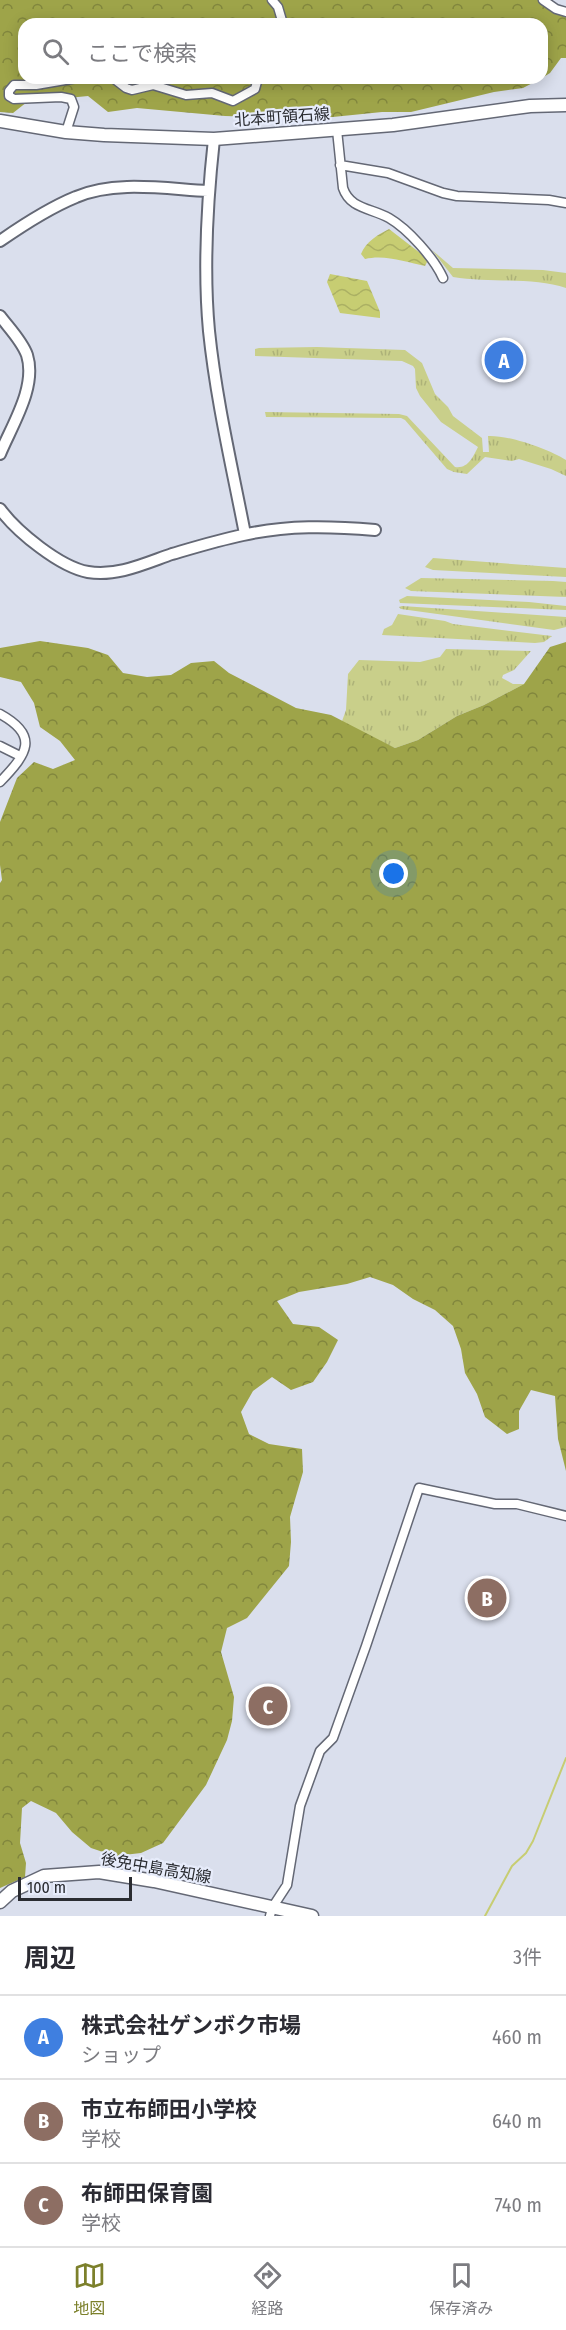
<!DOCTYPE html>
<html lang="ja">
<head>
<meta charset="utf-8">
<style>
  :root { --surface:#fff; --page:#f2f2f3; --text:#2b2b33; --muted:#7c7c81; --line:#e1e1e2; --accent:#7c802b }
  body { margin:0; font-family:"Fira Sans Condensed","Noto Sans JP",sans-serif; background:var(--page); color:var(--text) }
  .scale { position:absolute; left:18px; bottom:15px; width:114px; box-sizing:border-box; padding-left:6px; border:3px solid #2a2c31; border-top:0; font-size:16px; line-height:21px; white-space:nowrap; color:#2a2c31; -webkit-text-stroke:4px #e7ecfb; paint-order:stroke }
  .you { position:absolute; left:394px; top:874px; width:21px; height:21px; margin:-15px; border:4px solid #fff; border-radius:50%; background:#1a73e8; box-shadow:0 0 0 9px #1a73e833 }
  .badge { display:grid; place-items:center; width:39px; height:39px; border-radius:50%; background:var(--accent); color:#fff; font-size:20px; font-weight:700 }
  .pin { position:absolute; translate:-50% -50%; border:3px solid #fff; box-shadow:0 2px 6px #0006 }
  .list { margin:0; padding:0; list-style:none }
  h2 { display:flex; justify-content:space-between; align-items:center; height:78px; margin:0; padding:0 24px; font-size:26px }
  h2 small { font-size:20px; font-weight:400; color:var(--muted) }
  .list li { display:grid; grid-template-columns:39px 1fr auto; gap:18px; align-items:center; box-sizing:border-box; height:84px; padding:0 24px; border-top:2px solid var(--line) }
  .list b { display:block; font-size:22px; white-space:nowrap }
  .list p { margin:0; font-size:20px; white-space:nowrap; color:var(--muted) }
  .list em { font-size:20px; font-style:normal; color:var(--muted) }
  .icon { flex:none; width:33px; height:33px; fill:none; stroke:currentColor; stroke-width:2; stroke-linecap:round; stroke-linejoin:round }
  .map { position:relative; flex:none; width:566px; height:1916px; overflow:hidden }
  .search { position:absolute; background:var(--surface); box-shadow:0 3px 15px #0003; left:18px; right:18px; top:18px; height:66px; display:flex; align-items:center; gap:15px; box-sizing:border-box; padding:0 21px; border-radius:18px; color:var(--muted); font-size:22px }
  .sheet { height:330px; background:var(--surface) }
  nav { display:flex; justify-content:space-around; align-items:center; box-sizing:border-box; height:84px; border-top:2px solid var(--line); background:var(--surface); font-size:16px; color:var(--muted) }
  nav a { display:grid; justify-items:center; gap:3px }
  nav .on { color:var(--accent) }
  .map>svg:first-child { display:block }
  .grass { fill:url(#grass-tufts) }
  .forest { fill:url(#forest-crowns) }
  .water { fill:url(#water-waves) }
  .lines { fill:none; stroke-linecap:round; stroke-linejoin:round }
  .stream { stroke:#c7cd72; stroke-width:2 }
  .minor-casing { stroke:#646875; stroke-width:11 }
  .tertiary-casing { stroke:#646875; stroke-width:14 }
  .secondary-casing { stroke:#646875; stroke-width:15 }
  .minor { stroke:#fff; stroke-width:8 }
  .tertiary { stroke:#fff; stroke-width:10 }
  .secondary { stroke:#fff; stroke-width:12 }
  .labels { text-anchor:middle; dominant-baseline:central; stroke-width:4.5; stroke-linejoin:round; paint-order:stroke }
  .street-label { font-size:16px; fill:#2a2c31; stroke:#e7ecfb }
</style>
</head>
<body>
<div class="map">
<svg width="566" height="1916" viewBox="0 0 566 1916">
  <defs>
    <pattern id="grass-tufts" width="24" height="20" patternUnits="userSpaceOnUse" patternTransform="scale(1.5)"><rect width="24" height="20" fill="#c9cf8a"/><path d="M3 7l-1-3M5 7V3M7 7l1-3M15 17l-1-3M17 17v-4M19 17l1-3" fill="none" stroke="#adb278"/></pattern>
    <pattern id="forest-crowns" width="20" height="18" patternUnits="userSpaceOnUse" patternTransform="scale(1.5)"><rect width="20" height="18" fill="#9ea449"/><path d="M2 6a3 3 0 1 1 6 0M12 15a3 3 0 1 1 6 0" fill="none" stroke="#81863d"/></pattern>
    <pattern id="water-waves" width="16" height="10" patternUnits="userSpaceOnUse" patternTransform="scale(1.5)"><rect width="16" height="10" fill="#c7cd72"/><path d="M0 5q4-4 8 0t8 0" fill="none" stroke="#abb063"/></pattern>
  </defs>
  <rect width="100%" height="100%" fill="#dadfed"/>
  <!-- grass -->
  <path class="grass" d="M 432,250 L 453,268 L 543,270 L 566,273 L 566,288 C 534,277 488,283 453,277 Z
    M 317,347 L 405,350 L 422,363 L 435,394 L 448,407 L 453,416 L 482,438 L 483,452 L 489,452 L 488,436 C 509,435 548,449 566,460 L 566,476 L 551,469 L 519,459 L 512,461 L 485,457 L 467,474 L 454,472 L 447,469 L 405,420 L 401,418 L 266,417 L 265,412 L 399,414 L 407,416 L 455,467 C 468,469 473,457 478,447 L 441,422 L 420,396 L 416,388 L 415,369 L 413,366 L 402,361 L 255,356 L 255,349 L 259,348 Z
    M 433,558 L 566,568 L 566,577 L 433,570 L 425,567 Z
    M 421,578 L 553,581 L 566,582 L 566,597 L 411,591 L 405,588 Z
    M 407,596 L 529,602 L 566,606 L 566,610 L 400,603 L 399,600 Z
    M 402,606 L 566,617 L 566,627 L 554,630 L 401,609 L 399,607 Z
    M 398,614 L 445,621 L 453,624 L 552,636 L 544,642 L 535,643 L 382,635 L 384,629 L 392,625 Z
    M 446,649 L 531,651 L 514,670 L 503,675 L 502,678 L 513,684 L 524,684 L 484,705 L 457,716 L 418,740 L 395,748 L 341,724 L 346,710 L 348,674 L 359,660 L 420,662 L 440,657 Z"/>
  <!-- forest -->
  <path class="forest" d="M 0,0 L 543,0 L 566,13 L 566,58 L 561,58 L 550,73 L 542,78 L 542,24 L 24,24 L 24,78 L 542,78 L 523,88 L 494,92 L 411,112 L 382,112 L 313,119 L 225,116 L 137,108 L 108,112 L 88,96 L 27,102 L 13,113 L 0,112 Z
    M 40,641 L 88,648 L 108,655 L 123,673 L 147,677 L 171,675 L 191,663 L 214,661 L 229,673 L 296,708 L 331,715 L 395,748 L 418,740 L 457,716 L 484,705 L 524,684 L 550,647 L 566,642 L 566,1471 L 558,1439 L 555,1396 L 531,1390 L 519,1411 L 519,1429 L 507,1434 L 485,1417 L 477,1394 L 465,1373 L 461,1349 L 453,1326 L 435,1310 L 413,1299 L 393,1285 L 370,1277 L 347,1284 L 299,1292 L 277,1301 L 293,1324 L 319,1327 L 338,1340 L 327,1362 L 313,1382 L 291,1390 L 272,1377 L 253,1391 L 241,1412 L 249,1434 L 269,1444 L 302,1449 L 303,1472 L 290,1517 L 291,1542 L 289,1566 L 247,1618 L 227,1628 L 221,1652 L 234,1697 L 232,1721 L 227,1740 L 206,1785 L 163,1843 L 141,1853 L 115,1856 L 91,1848 L 72,1832 L 56,1813 L 31,1801 L 22,1808 L 20,1843 L 26,1863 L 25,1877 L 0,1888 L 0,883 L 2,880 L 0,865 L 0,822 L 17,778 L 34,762 L 53,769 L 75,760 L 60,741 L 40,727 L 34,703 L 21,682 L 0,677 L 0,648 Z"/>
  <!-- water -->
  <path class="water" d="M 389,229 L 424,256 L 427,262 L 425,266 C 407,262 384,254 365,259 L 361,254 C 366,241 378,235 389,229 Z
    M 330,274 L 367,281 L 380,312 L 380,318 L 340,313 L 327,282 Z"/>
  <g class="lines">
    <!-- stream -->
    <path class="stream" d="M 485,1916 L 512,1866 L 526,1853 L 533,1841 L 566,1758"/>
    <defs>
      <path id="minor" d="M 272,0 L 278,7 L 283,24
        M 543,0 L 556,9 L 566,12
        M 113,78 L 126,88 L 132,90 L 153,85 L 186,95 L 212,93 L 233,101 L 255,89 L 258,78
        M 337,130 L 343,188 C 350,209 371,208 389,218 C 408,229 434,258 443,278
        M 66,132 L 74,107 L 71,99 L 61,97 L 14,99 L 9,96 L 9,91 L 14,85 L 36,85 L 77,78
        M 340,165 L 388,173 L 443,193 L 457,196 L 549,200 L 566,203
        M 0,714 C 40,736 27,754 0,782
        M 0,746 L 20,756
        M 270,1916 L 272,1908 L 287,1885 L 300,1806 L 320,1751 L 333,1738 L 366,1646 L 419,1488 L 495,1504 L 517,1504 L 566,1516"/>
      <path id="tertiary" d="M 214,139 C 207,203 203,267 209,331 C 216,399 232,467 245,534
        M 0,241 C 23,225 49,208 76,197 C 115,180 166,189 208,191
        M 0,316 C 9,328 22,341 27,355 C 37,387 12,425 0,454
        M 0,509 C 17,532 60,567 88,572 C 117,577 146,563 172,554 C 196,547 219,540 243,535 C 287,525 330,526 375,530"/>
      <path id="secondary" d="M 0,121 L 66,132 L 104,135 L 214,139 L 393,125 L 530,106 L 566,105
        M 0,1902 L 12,1891 L 44,1876 L 99,1872 L 154,1881 L 312,1916"/>
    </defs>
    <!-- minor casing -->
    <use href="#minor" class="minor-casing"/>
    <!-- tertiary casing -->
    <use href="#tertiary" class="tertiary-casing"/>
    <!-- secondary casing -->
    <use href="#secondary" class="secondary-casing"/>
    <!-- minor -->
    <use href="#minor" class="minor"/>
    <!-- tertiary -->
    <use href="#tertiary" class="tertiary"/>
    <!-- secondary -->
    <use href="#secondary" class="secondary"/>
  </g>
  <g class="labels">
    <!-- street labels -->
    <g class="street-label">
      <text transform="translate(282 117) rotate(-4)">北本町領石線</text>
      <text transform="translate(156 1868) rotate(10)">後免中島高知線</text>
    </g>
  </g>
</svg>
<div class="scale">100 m</div>
<div class="you"></div>
<div class="pin badge" style="left:504px;top:360px;background:#3f7fe0">A</div>
<div class="pin badge" style="left:487px;top:1598px;background:#8d6e63">B</div>
<div class="pin badge" style="left:268px;top:1706px;background:#8d6e63">C</div>
<div class="search"><svg class="icon" aria-label="search" viewBox="0 0 24 24"><circle cx="10" cy="10" r="6"/><path d="M15 15l6 6"/></svg>ここで検索</div>
</div>
<section class="sheet">
<h2>周辺<small>3件</small></h2>
<ul class="list">
<li><span class="badge" style="background:#3f7fe0">A</span><div><b>株式会社ゲンボク市場</b><p>ショップ</p></div><em>460 m</em></li>
<li><span class="badge" style="background:#8d6e63">B</span><div><b>市立布師田小学校</b><p>学校</p></div><em>640 m</em></li>
<li><span class="badge" style="background:#8d6e63">C</span><div><b>布師田保育園</b><p>学校</p></div><em>740 m</em></li>
</ul>
</section>
<nav>
<a class="on"><svg class="icon" aria-label="map" viewBox="0 0 24 24"><path d="M3 6l6-2 6 2 6-2v14l-6 2-6-2-6 2zM9 4v14M15 6v14"/></svg>地図</a>
<a><svg class="icon" aria-label="directions" viewBox="0 0 24 24"><path d="M12 3l9 9-9 9-9-9zM9 14v-3h6M13 9l2 2-2 2"/></svg>経路</a>
<a><svg class="icon" aria-label="saved" viewBox="0 0 24 24"><path d="M7 4h10v16l-5-4-5 4z"/></svg>保存済み</a>
</nav>
</body>
</html>
